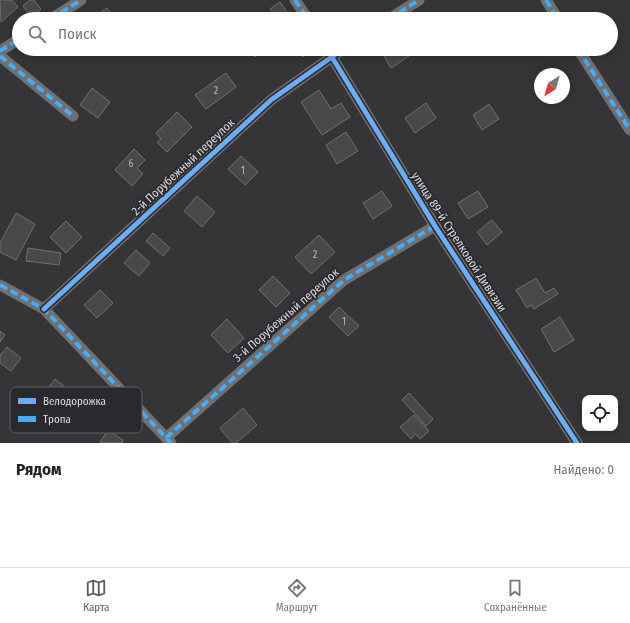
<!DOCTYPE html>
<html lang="ru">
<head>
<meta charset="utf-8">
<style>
  :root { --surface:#fff; --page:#f6f6f6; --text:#222; --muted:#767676; --line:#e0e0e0; --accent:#5c5c5d }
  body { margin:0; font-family:"Fira Sans Condensed",sans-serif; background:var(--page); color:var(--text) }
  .controls { position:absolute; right:12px; bottom:12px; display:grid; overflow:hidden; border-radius:8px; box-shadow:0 2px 10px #0003 }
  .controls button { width:36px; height:36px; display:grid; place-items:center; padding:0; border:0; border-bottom:1px solid var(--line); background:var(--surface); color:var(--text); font:20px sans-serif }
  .compass { position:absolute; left:534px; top:68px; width:36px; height:36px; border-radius:50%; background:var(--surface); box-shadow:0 2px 10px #0003; rotate:217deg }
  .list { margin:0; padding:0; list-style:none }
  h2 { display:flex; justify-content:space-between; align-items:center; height:52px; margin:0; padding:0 16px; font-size:17px }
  h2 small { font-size:13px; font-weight:400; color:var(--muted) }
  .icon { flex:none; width:22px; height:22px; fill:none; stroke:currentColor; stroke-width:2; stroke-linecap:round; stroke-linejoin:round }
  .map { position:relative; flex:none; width:630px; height:443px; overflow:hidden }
  .search { position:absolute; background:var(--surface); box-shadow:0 2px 10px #0003; left:12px; right:12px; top:12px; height:44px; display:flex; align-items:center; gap:10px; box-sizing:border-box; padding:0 14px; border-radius:22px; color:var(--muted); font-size:15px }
  .sheet { height:124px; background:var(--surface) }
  nav { display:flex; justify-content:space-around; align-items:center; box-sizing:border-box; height:56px; border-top:1px solid var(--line); background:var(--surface); font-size:11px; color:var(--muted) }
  nav a { display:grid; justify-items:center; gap:2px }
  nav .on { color:var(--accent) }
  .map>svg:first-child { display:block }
  .building { fill:#49484a; stroke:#706f71 }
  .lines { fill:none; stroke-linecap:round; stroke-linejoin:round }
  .minor { stroke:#707072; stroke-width:11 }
  .quiet { stroke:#46acf6; stroke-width:4; stroke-dasharray:8 4; stroke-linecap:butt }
  .cycleway-casing { stroke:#2a292e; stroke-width:8 }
  .cycleway { stroke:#6dadf4; stroke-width:5 }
  .labels { text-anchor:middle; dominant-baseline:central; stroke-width:3.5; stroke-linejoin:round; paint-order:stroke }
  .number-label { font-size:10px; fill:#b8b8ba }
  .street-label { font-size:12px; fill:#dddde0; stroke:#2a292e }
  .key { fill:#2a292e; stroke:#605f63; stroke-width:1 }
  .key-label { font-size:11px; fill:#dddde0 }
</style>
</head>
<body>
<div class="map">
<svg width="630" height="443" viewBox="0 0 630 443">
  <rect width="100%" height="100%" fill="#353437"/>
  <!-- building -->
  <path class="building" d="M 0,0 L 12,0 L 18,7 L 1,22 Z
    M 30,0 L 34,0 L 41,9 L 31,17 L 23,6 Z
    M 280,2 L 292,19 L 277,19 L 270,9 Z
    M 107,8 L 113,17 L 118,14 L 121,19 L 95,19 L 94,17 Z
    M 241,49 L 265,49 L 255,57 L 251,51 L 246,55 Z
    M 298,49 L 314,49 L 303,57 Z
    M 388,49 L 404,49 L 409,56 L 391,68 L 382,53 Z
    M 226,73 L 236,87 L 206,109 L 195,95 Z
    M 92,88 L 110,102 L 98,118 L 80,105 Z
    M 319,90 L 331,109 L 341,103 L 350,117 L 322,135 L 301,102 Z
    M 426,103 L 436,118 L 415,133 L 405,118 Z
    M 489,104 L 499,119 L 482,130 L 473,115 Z
    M 177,112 L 192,127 L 167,152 L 157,142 L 161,139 L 156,133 Z
    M 346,132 L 358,151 L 337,164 L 326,145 Z
    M 134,149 L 145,160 L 137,168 L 143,174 L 132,186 L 115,170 Z
    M 241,156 L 258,172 L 245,185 L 228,169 Z
    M 382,191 L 392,206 L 373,219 L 363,203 Z
    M 478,191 L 488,207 L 468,219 L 458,203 Z
    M 197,196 L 215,212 L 202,227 L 184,211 Z
    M 16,213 L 35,224 L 16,260 L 0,252 L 0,243 Z
    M 492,220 L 502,232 L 487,245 L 477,232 Z
    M 66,221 L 82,237 L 66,253 L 50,237 Z
    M 153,233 L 170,248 L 163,256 L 146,241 Z
    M 319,235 L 335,252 L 311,274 L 295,257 Z
    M 28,248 L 61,253 L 59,265 L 26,261 Z
    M 136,250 L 150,263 L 139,276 L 124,263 Z
    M 273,276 L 290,293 L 276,307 L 259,290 Z
    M 536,278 L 545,293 L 554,288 L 558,294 L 534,309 L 531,305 L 527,308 L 516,290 Z
    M 100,290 L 113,303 L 97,318 L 84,305 Z
    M 339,307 L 359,326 L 348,336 L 329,317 Z
    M 560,317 L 574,340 L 554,352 L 541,329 Z
    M 227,319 L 244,338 L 228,353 L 211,335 Z
    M 0,331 L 5,335 L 0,342 Z
    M 7,347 L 21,358 L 11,371 L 0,363 L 0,355 Z
    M 55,379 L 66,388 L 59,398 L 47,389 Z
    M 409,393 L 433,419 L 426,426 L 402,400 Z
    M 243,408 L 257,425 L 236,443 L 232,443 L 220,428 Z
    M 414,415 L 429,431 L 420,439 L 416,434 L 411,439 L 400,427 Z
    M 108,430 L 123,440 L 122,443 L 102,443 L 100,442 Z"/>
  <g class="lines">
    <!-- minor -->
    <path class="minor" d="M 295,0 L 308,19
      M 546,0 L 558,19
      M 51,19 L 81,0
      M 389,19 L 419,0
      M 327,49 L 435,226 L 577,443
      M 578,49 L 630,130
      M 0,51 L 19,39
      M 0,56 L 73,116
      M 0,285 L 44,309 L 171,443
      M 44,309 L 271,100 L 343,49
      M 166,438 L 344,280 L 435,226"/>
    <!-- quiet -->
    <path class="quiet" d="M 295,0 L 308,19
      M 546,0 L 558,19
      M 51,19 L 81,0
      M 389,19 L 419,0
      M 578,49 L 630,130
      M 0,51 L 19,39
      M 0,56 L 73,116
      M 0,285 L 44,309 L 171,443
      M 166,438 L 344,280 L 435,226"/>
    <defs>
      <path id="cycleway" d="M 327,49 L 435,226 L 577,443
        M 44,309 L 271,100 L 343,49"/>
    </defs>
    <!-- cycleway casing -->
    <use href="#cycleway" class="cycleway-casing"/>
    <!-- cycleway -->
    <use href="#cycleway" class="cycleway"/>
  </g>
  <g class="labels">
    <!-- number labels -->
    <g class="number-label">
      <text x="216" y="91">2</text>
      <text x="131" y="164">6</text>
      <text x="243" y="171">1</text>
      <text x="315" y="255">2</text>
      <text x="344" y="322">1</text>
    </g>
    <!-- street labels -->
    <g class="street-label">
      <text transform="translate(183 167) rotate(-43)">2-й Порубежный переулок</text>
      <text transform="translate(459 242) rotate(57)">улица 89-й Стрелковой Дивизии</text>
      <text transform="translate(286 315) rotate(-41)">3-й Порубежный переулок</text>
    </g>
  </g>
  <!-- legend -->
  <rect x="10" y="387" width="132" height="46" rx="6" class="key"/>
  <rect x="18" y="398" width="18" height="6" fill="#6dadf4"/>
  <rect x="18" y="416" width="18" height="6" fill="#46acf6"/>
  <g class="key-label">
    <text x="43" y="405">Велодорожка</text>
    <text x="43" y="423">Тропа</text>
  </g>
</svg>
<div class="controls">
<button><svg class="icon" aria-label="locate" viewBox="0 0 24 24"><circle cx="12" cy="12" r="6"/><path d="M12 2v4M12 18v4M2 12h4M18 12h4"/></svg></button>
</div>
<svg class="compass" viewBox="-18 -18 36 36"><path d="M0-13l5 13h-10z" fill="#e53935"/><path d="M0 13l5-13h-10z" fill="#767676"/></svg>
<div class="search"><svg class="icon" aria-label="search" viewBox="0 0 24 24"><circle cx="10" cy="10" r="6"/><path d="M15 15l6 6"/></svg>Поиск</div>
</div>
<section class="sheet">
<h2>Рядом<small>Найдено: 0</small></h2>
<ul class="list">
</ul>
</section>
<nav>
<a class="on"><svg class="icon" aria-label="map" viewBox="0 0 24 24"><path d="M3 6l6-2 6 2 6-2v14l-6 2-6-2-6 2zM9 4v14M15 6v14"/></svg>Карта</a>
<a><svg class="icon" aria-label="directions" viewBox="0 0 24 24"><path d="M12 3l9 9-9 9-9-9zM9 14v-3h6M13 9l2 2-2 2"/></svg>Маршрут</a>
<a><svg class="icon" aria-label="saved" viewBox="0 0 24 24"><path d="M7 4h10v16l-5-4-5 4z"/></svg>Сохранённые</a>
</nav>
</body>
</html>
